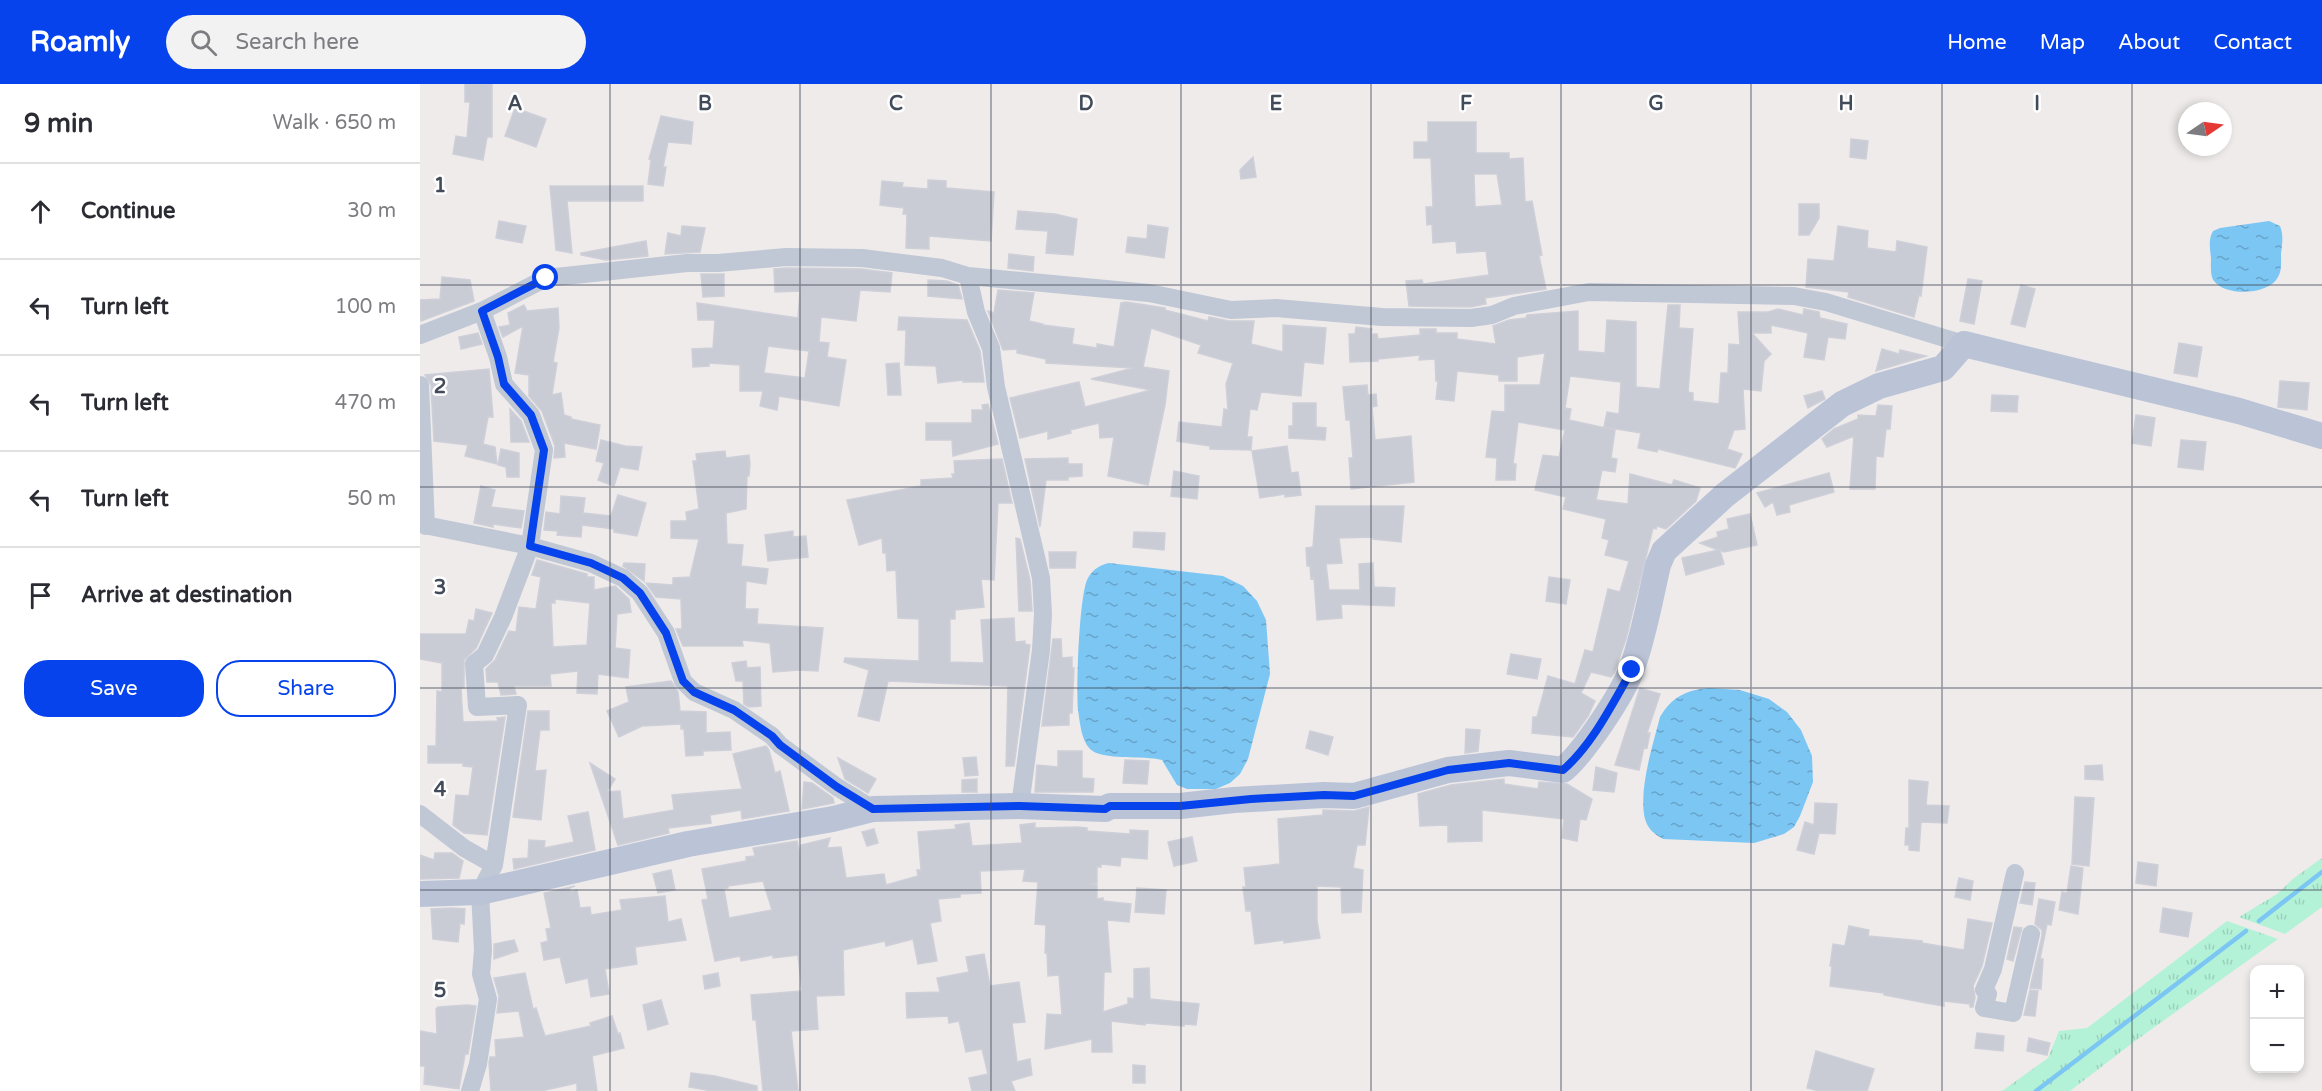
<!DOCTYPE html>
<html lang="en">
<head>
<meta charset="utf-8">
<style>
  :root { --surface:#fff; --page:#f2f2f3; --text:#2b2b33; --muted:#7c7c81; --line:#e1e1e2; --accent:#0743ec }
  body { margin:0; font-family:"Varela Round",sans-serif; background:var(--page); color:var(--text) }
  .controls { position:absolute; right:18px; bottom:18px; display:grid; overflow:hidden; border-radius:12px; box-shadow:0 3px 9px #0003 }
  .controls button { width:54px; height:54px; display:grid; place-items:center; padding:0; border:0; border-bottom:2px solid var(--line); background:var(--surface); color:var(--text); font:30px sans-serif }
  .compass { position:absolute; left:1758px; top:18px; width:54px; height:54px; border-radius:50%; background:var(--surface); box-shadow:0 3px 9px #0003; rotate:77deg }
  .stop { position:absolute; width:18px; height:18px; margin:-14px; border:4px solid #0743ec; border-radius:50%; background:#fff }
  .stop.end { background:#0743ec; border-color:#fff; box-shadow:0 2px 6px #0008 }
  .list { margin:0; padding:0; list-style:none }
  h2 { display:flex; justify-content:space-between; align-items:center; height:78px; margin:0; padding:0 24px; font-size:26px }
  h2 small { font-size:20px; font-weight:400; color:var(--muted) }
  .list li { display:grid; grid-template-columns:39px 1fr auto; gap:18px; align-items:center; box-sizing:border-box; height:96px; padding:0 24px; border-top:2px solid var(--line) }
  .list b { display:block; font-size:22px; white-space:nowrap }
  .list em { font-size:20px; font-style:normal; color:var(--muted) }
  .actions { display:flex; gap:12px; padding:18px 24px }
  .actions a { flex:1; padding:14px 0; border:2px solid var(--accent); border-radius:24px; text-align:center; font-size:21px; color:var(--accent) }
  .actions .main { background:var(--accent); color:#fff }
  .icon { flex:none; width:33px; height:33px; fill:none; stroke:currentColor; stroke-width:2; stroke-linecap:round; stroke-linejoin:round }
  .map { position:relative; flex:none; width:1902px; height:1007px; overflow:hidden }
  header { display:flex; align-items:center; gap:36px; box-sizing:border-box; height:84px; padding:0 30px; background:var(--accent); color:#fff }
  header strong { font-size:28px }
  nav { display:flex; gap:33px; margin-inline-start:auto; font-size:21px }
  .search { width:420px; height:54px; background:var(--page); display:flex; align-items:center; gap:15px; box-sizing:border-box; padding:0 21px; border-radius:33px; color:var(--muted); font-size:22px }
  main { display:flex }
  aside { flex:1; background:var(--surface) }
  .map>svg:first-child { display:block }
  .grass { fill:url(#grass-tufts) }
  .water { fill:url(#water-ripples) }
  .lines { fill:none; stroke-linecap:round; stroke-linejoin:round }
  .stream { stroke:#7cc6f4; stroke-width:4.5 }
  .building { fill:#c9ccd4; stroke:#cecfd8; stroke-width:1.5; fill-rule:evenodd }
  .street { stroke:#c0c7d5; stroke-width:18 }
  .secondary { stroke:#bbc4d7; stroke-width:26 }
  .route { stroke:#0743ec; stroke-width:8 }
  .grid { fill:none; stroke:#424b5a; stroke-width:1.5; stroke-opacity:0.55 }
  .grid-label { font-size:20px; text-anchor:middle; font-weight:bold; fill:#424b5a; stroke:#fff; stroke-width:5; stroke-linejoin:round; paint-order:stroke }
</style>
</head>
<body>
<header>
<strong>Roamly</strong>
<div class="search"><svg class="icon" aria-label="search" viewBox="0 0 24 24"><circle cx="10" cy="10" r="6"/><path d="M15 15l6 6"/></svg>Search here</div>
<nav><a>Home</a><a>Map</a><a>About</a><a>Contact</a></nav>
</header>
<main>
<aside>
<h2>9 min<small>Walk · 650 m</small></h2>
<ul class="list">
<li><svg class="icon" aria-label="ahead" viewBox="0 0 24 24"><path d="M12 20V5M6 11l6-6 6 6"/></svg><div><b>Continue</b></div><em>30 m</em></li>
<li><svg class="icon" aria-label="left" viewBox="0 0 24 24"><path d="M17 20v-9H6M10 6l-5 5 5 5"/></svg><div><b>Turn left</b></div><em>100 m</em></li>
<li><svg class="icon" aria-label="left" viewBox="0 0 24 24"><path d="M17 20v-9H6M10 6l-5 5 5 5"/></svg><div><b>Turn left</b></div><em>470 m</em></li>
<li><svg class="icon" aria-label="left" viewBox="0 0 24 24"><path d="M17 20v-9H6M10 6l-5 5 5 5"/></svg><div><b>Turn left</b></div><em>50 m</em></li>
<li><svg class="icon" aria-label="arrive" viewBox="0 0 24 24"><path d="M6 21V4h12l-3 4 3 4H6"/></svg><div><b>Arrive at destination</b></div></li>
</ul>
<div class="actions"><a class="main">Save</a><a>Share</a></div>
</aside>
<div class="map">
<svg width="1902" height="1007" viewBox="0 0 1902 1007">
  <defs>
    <pattern id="grass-tufts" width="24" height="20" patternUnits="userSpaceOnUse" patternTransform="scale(1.5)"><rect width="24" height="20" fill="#b3f2d7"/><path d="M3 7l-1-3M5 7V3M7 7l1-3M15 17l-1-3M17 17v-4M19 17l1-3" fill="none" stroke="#9bd1bb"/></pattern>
    <pattern id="water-ripples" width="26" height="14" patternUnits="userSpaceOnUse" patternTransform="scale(1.5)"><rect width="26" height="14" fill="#7cc6f4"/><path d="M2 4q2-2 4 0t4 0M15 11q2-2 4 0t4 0" fill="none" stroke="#67a3c9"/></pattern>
  </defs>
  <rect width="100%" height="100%" fill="#efebeb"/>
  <!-- grass -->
  <path class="grass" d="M 1902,774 L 1902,823 L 1865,850 L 1819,833 L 1857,810 L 1874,794 Z
    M 1807,837 L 1858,855 L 1715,957 L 1650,1007 L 1582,1007 L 1628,974 L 1639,947 L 1667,944 Z"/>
  <!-- water -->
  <path class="water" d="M 1849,137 L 1860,142 C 1864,152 1862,160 1861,170 C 1861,177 1862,187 1858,193 C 1849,211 1806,213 1794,197 C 1790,192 1791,181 1791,174 C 1790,164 1788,156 1793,147 L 1800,144 Z
    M 689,479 L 803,492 L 823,502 L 837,517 L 846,536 L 850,590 L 828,675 L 820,690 L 810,699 L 796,705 L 767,705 L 757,701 L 742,676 C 724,671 682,677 670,665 C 661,656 660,638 658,626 C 656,606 659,509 668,494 C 673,485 680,481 689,479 Z
    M 1289,604 L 1320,606 L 1349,615 L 1367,628 L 1381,646 L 1392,672 L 1393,698 L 1380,732 L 1374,743 L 1364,750 L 1334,759 L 1243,755 C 1234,750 1228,745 1225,735 C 1218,706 1233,661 1240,633 C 1252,613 1266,606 1289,604 Z"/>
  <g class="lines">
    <!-- stream -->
    <path class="stream" d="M 1839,837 L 1902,788
      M 1616,1007 L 1826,847"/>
  </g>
  <!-- building -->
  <path class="building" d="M 45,0 L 72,0 L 72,53 L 67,53 L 63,76 L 33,70 L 36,52 L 47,54 L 50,18 L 45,18 Z
    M 95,24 L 126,35 L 116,63 L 85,52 Z
    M 241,32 L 273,38 L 271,60 L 248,58 L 243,83 L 246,83 L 243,102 L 228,100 L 231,76 L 229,75 Z
    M 1008,38 L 1056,38 L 1056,69 L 1089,69 L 1089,75 L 1103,74 L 1105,118 L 1112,117 L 1122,171 L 1119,172 L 1126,205 L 1065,214 L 1066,220 L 1050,223 L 989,222 L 986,197 L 1002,196 L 1003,200 L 1069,191 L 1066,167 L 1037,169 L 1036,157 L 1013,159 L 1012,140 L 1007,141 L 1006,123 L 1013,123 L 1011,74 L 994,74 L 994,58 L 1008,58 ZM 1054,90 L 1077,90 L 1082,121 L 1055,123 Z
    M 1431,55 L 1448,57 L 1446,75 L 1430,73 Z
    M 833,73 L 836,93 L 821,95 L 820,86 Z
    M 508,96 L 526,97 L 526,104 L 574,108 L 571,157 L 509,152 L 509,165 L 486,164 L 487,130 L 483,130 L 484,124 L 460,121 L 462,97 L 483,99 L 482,103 L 508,105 Z
    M 130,102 L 223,102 L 223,117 L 147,117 L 152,169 L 136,166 Z
    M 1379,120 L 1399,120 L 1399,134 L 1389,151 L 1379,151 Z
    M 598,127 L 635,130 L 657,135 L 653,171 L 626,169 L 628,147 L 596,145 Z
    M 79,137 L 106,142 L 102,159 L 76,154 Z
    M 728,141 L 748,144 L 744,174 L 706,168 L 708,153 L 727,155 Z
    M 262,142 L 285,144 L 280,168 L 245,170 L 248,149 L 261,152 Z
    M 1418,142 L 1448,147 L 1447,164 L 1476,168 L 1477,157 L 1507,163 L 1501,212 L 1499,211 L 1494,233 L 1428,213 L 1429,208 L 1386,203 L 1388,175 L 1414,177 Z
    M 226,157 L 228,172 L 186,176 L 161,171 L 161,169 Z
    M 589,170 L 614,173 L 613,187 L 588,184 Z
    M 366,184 L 441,185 L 472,189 L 470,208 L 440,206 L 436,237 L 401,233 L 399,258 L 409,259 L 407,273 L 426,276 L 419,322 L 359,312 L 357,326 L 340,322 L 343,307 L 320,307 L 320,281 L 289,279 L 289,282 L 273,283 L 272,265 L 293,264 L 295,236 L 278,236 L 277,219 L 378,234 L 380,207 L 355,208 L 354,185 ZM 348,262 L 389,267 L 385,294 L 344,289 Z
    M 281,190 L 304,190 L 304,212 L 283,213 Z
    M 22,193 L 50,196 L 54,217 L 1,237 L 0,216 L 20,215 Z
    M 1548,195 L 1562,197 L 1554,240 L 1540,237 Z
    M 508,196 L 527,197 L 538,201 L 542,215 L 508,212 Z
    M 1601,201 L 1615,205 L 1605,243 L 1591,240 Z
    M 578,206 L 614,209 L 609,237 L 623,240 L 623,241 L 654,245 L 652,260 L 677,264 L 677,260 L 694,263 L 701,219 L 706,218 L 745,224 L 745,226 L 788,237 L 789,233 L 809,237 L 834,237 L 831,260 L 863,268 L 863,241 L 906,244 L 903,280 L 884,278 L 881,312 L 841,308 L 837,326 L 830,325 L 827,353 L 832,353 L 831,366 L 790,365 L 790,362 L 757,357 L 759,338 L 802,343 L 804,325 L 808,326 L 806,300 L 813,279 L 778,269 L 781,261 L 731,244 L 723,283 L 749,287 L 745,321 L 728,401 L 706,396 L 688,392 L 694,353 L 680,354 L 679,339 L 650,346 L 651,349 L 628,355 L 628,347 L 600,354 L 590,314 L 659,298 L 665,323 L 731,306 L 671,295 L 713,284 L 626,279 L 626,275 L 597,269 L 597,265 L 583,266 L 568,227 L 574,229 Z
    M 104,221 L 107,227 L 138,224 L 139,244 L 133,278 L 137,279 L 132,311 L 141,309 L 144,331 L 151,333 L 151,335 L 180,341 L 176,365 L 144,359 L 145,373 L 134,374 L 135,362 L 122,327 L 109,312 L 109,291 L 95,289 L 103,242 L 83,253 L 79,243 L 90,241 L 88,229 Z
    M 1248,221 L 1260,221 L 1259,244 L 1273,245 L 1268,308 L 1273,309 L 1273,317 L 1299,320 L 1301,289 L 1308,289 L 1309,260 L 1320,261 L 1318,228 L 1348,228 L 1358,225 L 1383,231 L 1384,225 L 1399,228 L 1400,234 L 1427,240 L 1425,255 L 1408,253 L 1404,276 L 1384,273 L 1388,249 L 1351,241 L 1351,249 L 1332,249 L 1351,270 L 1344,277 L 1341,307 L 1323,305 L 1325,345 L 1314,346 L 1307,365 L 1322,370 L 1315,384 L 1238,365 L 1237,368 L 1218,364 L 1221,349 L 1184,343 L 1187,328 L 1199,330 L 1201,298 L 1150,292 L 1145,324 L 1151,325 L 1149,336 L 1195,346 L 1191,374 L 1197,375 L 1195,388 L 1182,386 L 1176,416 L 1208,420 L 1210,390 L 1252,401 L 1254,396 L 1280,404 L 1276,417 L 1246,445 L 1237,442 L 1236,445 L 1233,444 L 1206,555 L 1194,589 L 1191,593 L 1171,588 L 1161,609 L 1175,617 L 1168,632 L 1153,653 L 1112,649 L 1113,633 L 1117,633 L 1128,592 L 1155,600 L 1165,566 L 1173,568 L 1188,505 L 1200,508 L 1209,477 L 1185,471 L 1189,456 L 1182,454 L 1186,435 L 1143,425 L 1146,413 L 1115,406 L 1123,371 L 1139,373 L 1145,346 L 1098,338 L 1093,380 L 1096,380 L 1095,396 L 1076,396 L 1077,374 L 1066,373 L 1072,327 L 1085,328 L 1085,301 L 1120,301 L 1125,269 L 1097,273 L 1097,297 L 1079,297 L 1079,291 L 1037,287 L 1034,317 L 1016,315 L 1018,297 L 1016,297 L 1015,275 L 999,276 L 1000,271 L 958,275 L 958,277 L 930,278 L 929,250 L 935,250 L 936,243 L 952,245 L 951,250 L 957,250 L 958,255 L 1000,251 L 1000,245 L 1016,245 L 1016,249 L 1037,249 L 1037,255 L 1076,260 L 1073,242 L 1089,236 L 1106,234 L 1107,231 L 1158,227 L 1158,267 L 1185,269 L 1187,236 L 1216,238 L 1216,303 L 1240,305 Z
    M 479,233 L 547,236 L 560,267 L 564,298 L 543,298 L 543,296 L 518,299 L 516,282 L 485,281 L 486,246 L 478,246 Z
    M 58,249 L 62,260 L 41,265 L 39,253 Z
    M 1759,259 L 1782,263 L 1777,293 L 1754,289 Z
    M 1462,265 L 1479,270 L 1480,266 L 1506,272 L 1456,287 Z
    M 479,279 L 481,311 L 468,311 L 466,280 Z
    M 69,285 L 73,333 L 68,333 L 63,360 L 75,363 L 77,380 L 45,372 L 48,361 L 14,357 L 11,301 L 5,291 Z
    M 1860,297 L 1889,299 L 1887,326 L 1858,323 Z
    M 947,301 L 948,311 L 956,310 L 957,322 L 952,323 L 955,356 L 991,352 L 994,398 L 931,405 L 929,374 L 933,374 L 930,336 L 926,336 L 923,303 Z
    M 1402,307 L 1405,315 L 1388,324 L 1384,312 Z
    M 1572,311 L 1598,312 L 1597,328 L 1571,327 Z
    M 873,319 L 896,319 L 896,343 L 906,344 L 905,356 L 869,354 L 869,342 L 873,342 Z
    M 568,320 L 578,360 L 533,372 L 532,356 L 506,356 L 506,339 L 552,339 L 552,326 L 563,326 L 562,321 Z
    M 1458,321 L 1472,322 L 1470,345 L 1466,345 L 1463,373 L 1456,372 L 1455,405 L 1430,405 L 1434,352 L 1407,363 L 1402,355 L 1414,345 L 1438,335 L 1438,331 L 1456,332 Z
    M 90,325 L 101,337 L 109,358 L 91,358 Z
    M 1716,331 L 1735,334 L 1731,362 L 1712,359 Z
    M 181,356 L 205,362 L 222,363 L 218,386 L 200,383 L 194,402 L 178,396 L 184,379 L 176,377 Z
    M 1761,356 L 1786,358 L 1783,386 L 1758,383 Z
    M 867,362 L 871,389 L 878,388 L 881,411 L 865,413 L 865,410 L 840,414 L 832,367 Z
    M 81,365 L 99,369 L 99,393 L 87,393 L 86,383 L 78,381 Z
    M 305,367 L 306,374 L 329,371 L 330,380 L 329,392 L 327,392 L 326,425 L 306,429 L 307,460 L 323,461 L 321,482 L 348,485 L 346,500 L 326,497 L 325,525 L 338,525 L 337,540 L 403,544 L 398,587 L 379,586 L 353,588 L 350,559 L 322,556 L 323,562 L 263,562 L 256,545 L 262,545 L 261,515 L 236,513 L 226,499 L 253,501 L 253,494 L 270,493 L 279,455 L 251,454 L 251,437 L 267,437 L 266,428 L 279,425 L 273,377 L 277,377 L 276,370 Z
    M 648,374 L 648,380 L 662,380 L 662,392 L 648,393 L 648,396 L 626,396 L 620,443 L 605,375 Z
    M 582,375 L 592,419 L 578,419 L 574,496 L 561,495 L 564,523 L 535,526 L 535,535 L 530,535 L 530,578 L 564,579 L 561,536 L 594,534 L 595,558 L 605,557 L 605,560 L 610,561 L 594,682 L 586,682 L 588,602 L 468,597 L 459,637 L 438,632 L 449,586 L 424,578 L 425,574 L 499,577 L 499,535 L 478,534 L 476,486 L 467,487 L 466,469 L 463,469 L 462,454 L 439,461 L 427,416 L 501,402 L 501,396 L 533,394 L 532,390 L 535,390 L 534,377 Z
    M 754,387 L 779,392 L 777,415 L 751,412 Z
    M 1409,389 L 1414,408 L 1369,421 L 1370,428 L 1357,431 L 1353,418 L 1345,423 L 1337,409 Z
    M 61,402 L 75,406 L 71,423 L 104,427 L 101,444 L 73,440 L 73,443 L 54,439 Z
    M 198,411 L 226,419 L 217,452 L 194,448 L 194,445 L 162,441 L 161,453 L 137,451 L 138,447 L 124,446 L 126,428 L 140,430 L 141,412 L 165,414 L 163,429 L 191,432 Z
    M 896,422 L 984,422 L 981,458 L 953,455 L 953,453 L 919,454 L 922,479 L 906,480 L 909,506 L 940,506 L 939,480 L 953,479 L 954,503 L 975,504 L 974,522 L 921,520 L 922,534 L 897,536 L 894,494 L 891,495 L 890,482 L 887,482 L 886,464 L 893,463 Z
    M 1330,430 L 1337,461 L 1304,468 L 1300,466 L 1304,480 L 1266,491 L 1262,474 L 1298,466 L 1280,459 L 1298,453 L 1297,448 L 1309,445 L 1307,435 Z
    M 373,447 L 373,453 L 386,452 L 388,473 L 348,477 L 345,451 Z
    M 714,448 L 745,449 L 744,466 L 713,463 Z
    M 596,454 L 600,455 L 610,496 L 612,527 L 599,527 Z
    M 629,468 L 656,468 L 655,484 L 630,484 Z
    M 117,476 L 167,490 L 167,493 L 174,493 L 174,506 L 195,502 L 209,515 L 211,528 L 197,530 L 195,564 L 210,566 L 208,594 L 178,590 L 177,610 L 157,609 L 158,587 L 130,590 L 131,602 L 94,602 L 96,610 L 81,611 L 78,598 L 67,598 L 66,585 L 75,576 L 89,547 L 96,548 L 99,523 L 116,525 L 121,493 L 112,491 ZM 135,515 L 170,519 L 167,561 L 133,563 L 131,519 L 135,519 Z
    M 204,479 L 225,480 L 224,497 L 203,482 Z
    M 1129,493 L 1150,496 L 1146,520 L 1126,517 Z
    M 56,525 L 72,529 L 56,564 L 44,576 L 44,604 L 41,604 L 43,638 L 78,637 L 77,634 L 85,633 L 67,751 L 44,749 L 33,741 L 36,711 L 49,712 L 53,683 L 43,682 L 43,679 L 8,679 L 8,662 L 16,662 L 17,607 L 22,608 L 22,579 L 0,575 L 0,550 L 46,550 L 49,536 L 54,537 Z
    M 633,555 L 641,555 L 642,574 L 652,573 L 652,584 L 654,584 L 652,629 L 649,629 L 649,641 L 622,642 Z
    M 1091,570 L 1121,575 L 1117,595 L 1087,590 Z
    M 326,577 L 327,584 L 340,583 L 341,622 L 329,623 L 324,620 L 323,597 L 316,597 L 312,579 Z
    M 251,597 L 258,608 L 260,627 L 286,628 L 286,649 L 310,648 L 311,666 L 283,667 L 283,671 L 266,672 L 264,645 L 261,645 L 261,640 L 222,642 L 199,653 L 187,627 L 209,618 L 206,603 Z
    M 1220,604 L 1240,610 L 1227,649 L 1230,649 L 1227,664 L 1224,663 L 1219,686 L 1195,681 Z
    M 108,627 L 129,627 L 129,646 L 120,646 L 115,687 L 126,686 L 121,736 L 93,733 Z
    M 1046,645 L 1060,646 L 1058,667 L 1045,669 Z
    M 890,647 L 913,653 L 908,671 L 886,664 Z
    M 346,662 L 349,666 L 355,689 L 360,687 L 369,727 L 322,735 L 321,726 L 290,731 L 291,739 L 248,744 L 249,749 L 198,761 L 170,679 L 195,695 L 187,708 L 200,707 L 203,735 L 254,726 L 252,711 L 322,705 L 313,670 Z
    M 638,667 L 662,667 L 662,694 L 674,695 L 673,708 L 615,708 L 617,681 L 638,683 Z
    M 556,673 L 558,691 L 545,692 L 543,674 Z
    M 418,674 L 456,695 L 448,709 L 425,695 Z
    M 705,676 L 729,677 L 727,700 L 703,699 Z
    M 1682,681 L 1683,696 L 1665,695 L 1665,682 Z
    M 1176,683 L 1197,689 L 1194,708 L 1173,706 Z
    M 557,695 L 557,708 L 542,708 L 542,696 Z
    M 1084,695 L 1084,700 L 1118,705 L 1119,698 L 1147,700 L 1172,715 L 1166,736 L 1160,735 L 1157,757 L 1142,754 L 1144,735 L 1062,726 L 1062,757 L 1028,758 L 1028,741 L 1000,742 L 998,710 L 1031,701 Z
    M 1489,696 L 1508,698 L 1506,721 L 1529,722 L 1527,739 L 1501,738 L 1499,767 L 1489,766 L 1489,761 L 1485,761 L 1486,744 L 1489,744 Z
    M 384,698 L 392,699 L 413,714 L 414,719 L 382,725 Z
    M 1655,713 L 1674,714 L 1669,782 L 1652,780 Z
    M 1395,719 L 1417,720 L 1415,750 L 1399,749 L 1394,770 L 1377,766 L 1385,738 L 1394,741 Z
    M 949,723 L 945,761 L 937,761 L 933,784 L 943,786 L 941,828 L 922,829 L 921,803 L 897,802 L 897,837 L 900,854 L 864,859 L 864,856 L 835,860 L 831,827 L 826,827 L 823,803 L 826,803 L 824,784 L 860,780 L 858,735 L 903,731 L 903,726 L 934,727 Z
    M 168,728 L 175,766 L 94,785 L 93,775 L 108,774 L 109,756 L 125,757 L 124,764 L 154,758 L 148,732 Z
    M 549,739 L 552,762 L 602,759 L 600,741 L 615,739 L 615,744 L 657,743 L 667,744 L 667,747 L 710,750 L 710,746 L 728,747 L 727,775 L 701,773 L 700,782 L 681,780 L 681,783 L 677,783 L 677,799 L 671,800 L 677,801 L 677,815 L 683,814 L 683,817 L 711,820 L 709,838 L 687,836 L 691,888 L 684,888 L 683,928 L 708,920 L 708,914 L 714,915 L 714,885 L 729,884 L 730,915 L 779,920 L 776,941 L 764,940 L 764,942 L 726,939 L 725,941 L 691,937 L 692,968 L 672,968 L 672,955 L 625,965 L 627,930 L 642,931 L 639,891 L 628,892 L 627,869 L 625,869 L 626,841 L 615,840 L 618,798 L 603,797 L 605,785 L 560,787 L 561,809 L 540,810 L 540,813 L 518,815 L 521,837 L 510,839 L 517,877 L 498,880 L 493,855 L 466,862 L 465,857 L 423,866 L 424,911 L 396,912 L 398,945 L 371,947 L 378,1007 L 343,1007 L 336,936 L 333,936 L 331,911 L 382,907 L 378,871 L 353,874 L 353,871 L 321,877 L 320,872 L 295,877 L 282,816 L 288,815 L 282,785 L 326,777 L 326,773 L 335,772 L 333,764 L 377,757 L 380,771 L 381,761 L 410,754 L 407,764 L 421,763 L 426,794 L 464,790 L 466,801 L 498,792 L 497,786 L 501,786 L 498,748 L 536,745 L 535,741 ZM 343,797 L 352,826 L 309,834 L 304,805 L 308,804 L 308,802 Z
    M 454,745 L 458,759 L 447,762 L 442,748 Z
    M 772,753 L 777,777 L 754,782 L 748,758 Z
    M 15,769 L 32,769 L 43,777 L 39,794 L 0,795 L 0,771 L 14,776 Z
    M 1718,778 L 1738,781 L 1736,802 L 1716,799 Z
    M 1651,782 L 1663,784 L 1658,830 L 1639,826 L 1642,808 L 1647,809 Z
    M 251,786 L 255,806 L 238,809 L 233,790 Z
    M 1539,794 L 1553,797 L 1550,816 L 1535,813 Z
    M 1605,798 L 1615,799 L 1612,821 L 1600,819 Z
    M 155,802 L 149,804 L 151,808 L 157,806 L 160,824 L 170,823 L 171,831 L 202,826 L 200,816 L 245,812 L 248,838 L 261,835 L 266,856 L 215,863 L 217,880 L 185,885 L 189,910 L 171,913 L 168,894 L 146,899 L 140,873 L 124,876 L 121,859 L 128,857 L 126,845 L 131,844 L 124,809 Z
    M 717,804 L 746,806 L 744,830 L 715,828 Z
    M 1619,815 L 1635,818 L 1631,841 L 1627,840 L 1620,875 L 1623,875 L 1621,905 L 1610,904 L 1622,852 L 1622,846 L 1615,840 Z
    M 32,824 L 45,825 L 44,840 L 40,839 L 38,858 L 13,855 L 11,825 Z
    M 1743,824 L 1772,829 L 1768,853 L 1740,848 Z
    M 1548,835 L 1572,839 L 1562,882 L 1553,902 L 1555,913 L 1553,923 L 1550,923 L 1550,920 L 1524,917 L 1524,922 L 1506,919 L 1464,911 L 1464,909 L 1410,902 L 1412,882 L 1410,882 L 1413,860 L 1425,862 L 1429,842 L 1449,846 L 1448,852 L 1502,857 L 1502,859 L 1544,866 Z
    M 1594,843 L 1602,844 L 1593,877 L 1587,875 Z
    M 94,856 L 98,867 L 74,875 L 74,860 Z
    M 564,870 L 570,902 L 599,898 L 605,938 L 592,939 L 597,978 L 610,975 L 612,991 L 591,997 L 595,1007 L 552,1007 L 549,994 L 568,990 L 562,965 L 546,968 L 539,937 L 529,939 L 528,932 L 487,934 L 486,909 L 520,908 L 517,894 L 549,888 L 546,873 Z
    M 105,889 L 113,925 L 116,924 L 125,952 L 171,942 L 170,939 L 192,932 L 198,950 L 200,949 L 204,964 L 172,972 L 177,1007 L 157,1007 L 157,999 L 121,1007 L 71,1007 L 69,979 L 70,973 L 76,973 L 75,956 L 104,953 L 99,927 L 77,929 L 79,912 L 74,894 Z
    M 298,889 L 300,902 L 285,905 L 283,892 Z
    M 1610,906 L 1618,907 L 1615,932 L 1604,931 Z
    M 241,916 L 248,940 L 228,946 L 223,921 Z
    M 47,921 L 56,922 L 48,970 L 45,970 L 39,1005 L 4,1000 L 5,982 L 0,982 L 0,947 L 17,950 L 16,925 L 18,923 Z
    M 1557,949 L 1584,952 L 1583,967 L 1555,964 Z
    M 1609,954 L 1630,959 L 1627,971 L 1607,967 Z
    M 1396,967 L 1454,985 L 1447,1007 L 1399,1007 L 1387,1004 Z
    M 713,981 L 725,982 L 725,999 L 713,999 Z
    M 271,989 L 295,992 L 337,1002 L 337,1007 L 292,1007 L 269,1003 Z"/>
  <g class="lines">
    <!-- street -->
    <path class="street" d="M 548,192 L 556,228 L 571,264 L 576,303 L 621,494 L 623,530 L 621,566 L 600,722
      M 0,251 L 62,227 L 126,194 L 267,179 L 298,179 L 366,173 L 442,174 L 522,184 L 548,192 L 729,209 L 811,226 L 856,224 L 962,233 L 1051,234 L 1072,231 L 1094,222 L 1169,208 L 1374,212 L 1406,218 L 1544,260
      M 0,301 L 6,442
      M 0,440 L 110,462 L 171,479 L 203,494 L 220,509 L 246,549 L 263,597 L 274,608 L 314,626 L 352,652 L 360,661 L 417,703 L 453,725
      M 0,730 L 44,764 L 74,781
      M 1595,789 L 1573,885 L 1564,906 L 1568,910 L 1564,924 L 1593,929 L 1611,850
      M 50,1007 L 58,980 L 68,915 L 61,890 L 63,866 L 60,808 L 74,781 L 98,621 L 57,623 L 54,580 L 65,571 L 83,533 L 110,462 L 124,366 L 111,331 L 84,300 L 78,273 L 62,227"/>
    <!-- secondary -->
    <path class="secondary" d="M 0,810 L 60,808 L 268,760 L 413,735 L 453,725 L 600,722 L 685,725 L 690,722 L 760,722 L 814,716 L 904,711 L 934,712 L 1028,686 L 1089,679 L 1143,686 C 1164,668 1203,610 1212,584 C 1224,551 1230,515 1238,481 L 1244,467 L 1305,411 L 1422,320 L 1459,302 L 1523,284 L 1544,260 L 1819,327 L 1902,352"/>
  </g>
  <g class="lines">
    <!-- route -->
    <path class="route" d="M 126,194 L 62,227 L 78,273 L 84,300 L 111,331 L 124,366 L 110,462 L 171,479 L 203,494 L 220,509 L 246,549 L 263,597 L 274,608 L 314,626 L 352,652 L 360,661 L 417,703 L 453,725 L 600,722 L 685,725 L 690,722 L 760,722 L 831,715 L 904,711 L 934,712 L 1028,686 L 1089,679 L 1143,686 C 1173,660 1192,620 1212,586"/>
  </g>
  <!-- grid -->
  <path class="grid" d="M 190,0 L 190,1007M 380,0 L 380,1007M 571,0 L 571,1007M 761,0 L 761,1007M 951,0 L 951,1007M 1141,0 L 1141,1007M 1331,0 L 1331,1007M 1522,0 L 1522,1007M 1712,0 L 1712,1007M 0,201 L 1902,201M 0,403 L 1902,403M 0,604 L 1902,604M 0,806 L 1902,806"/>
  <g class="grid-label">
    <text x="95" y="26">A</text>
    <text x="285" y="26">B</text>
    <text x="476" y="26">C</text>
    <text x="666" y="26">D</text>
    <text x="856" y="26">E</text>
    <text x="1046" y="26">F</text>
    <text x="1236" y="26">G</text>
    <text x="1426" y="26">H</text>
    <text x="1617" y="26">I</text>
    <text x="20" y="108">1</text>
    <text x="20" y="309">2</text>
    <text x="20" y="510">3</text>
    <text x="20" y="712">4</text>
    <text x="20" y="913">5</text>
  </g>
</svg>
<div class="controls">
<button>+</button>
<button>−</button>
</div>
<svg class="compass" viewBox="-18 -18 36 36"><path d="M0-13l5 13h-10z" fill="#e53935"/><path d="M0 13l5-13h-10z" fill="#7c7c81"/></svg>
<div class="stop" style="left:126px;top:194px"></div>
<div class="stop end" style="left:1212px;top:586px"></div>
</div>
</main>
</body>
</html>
